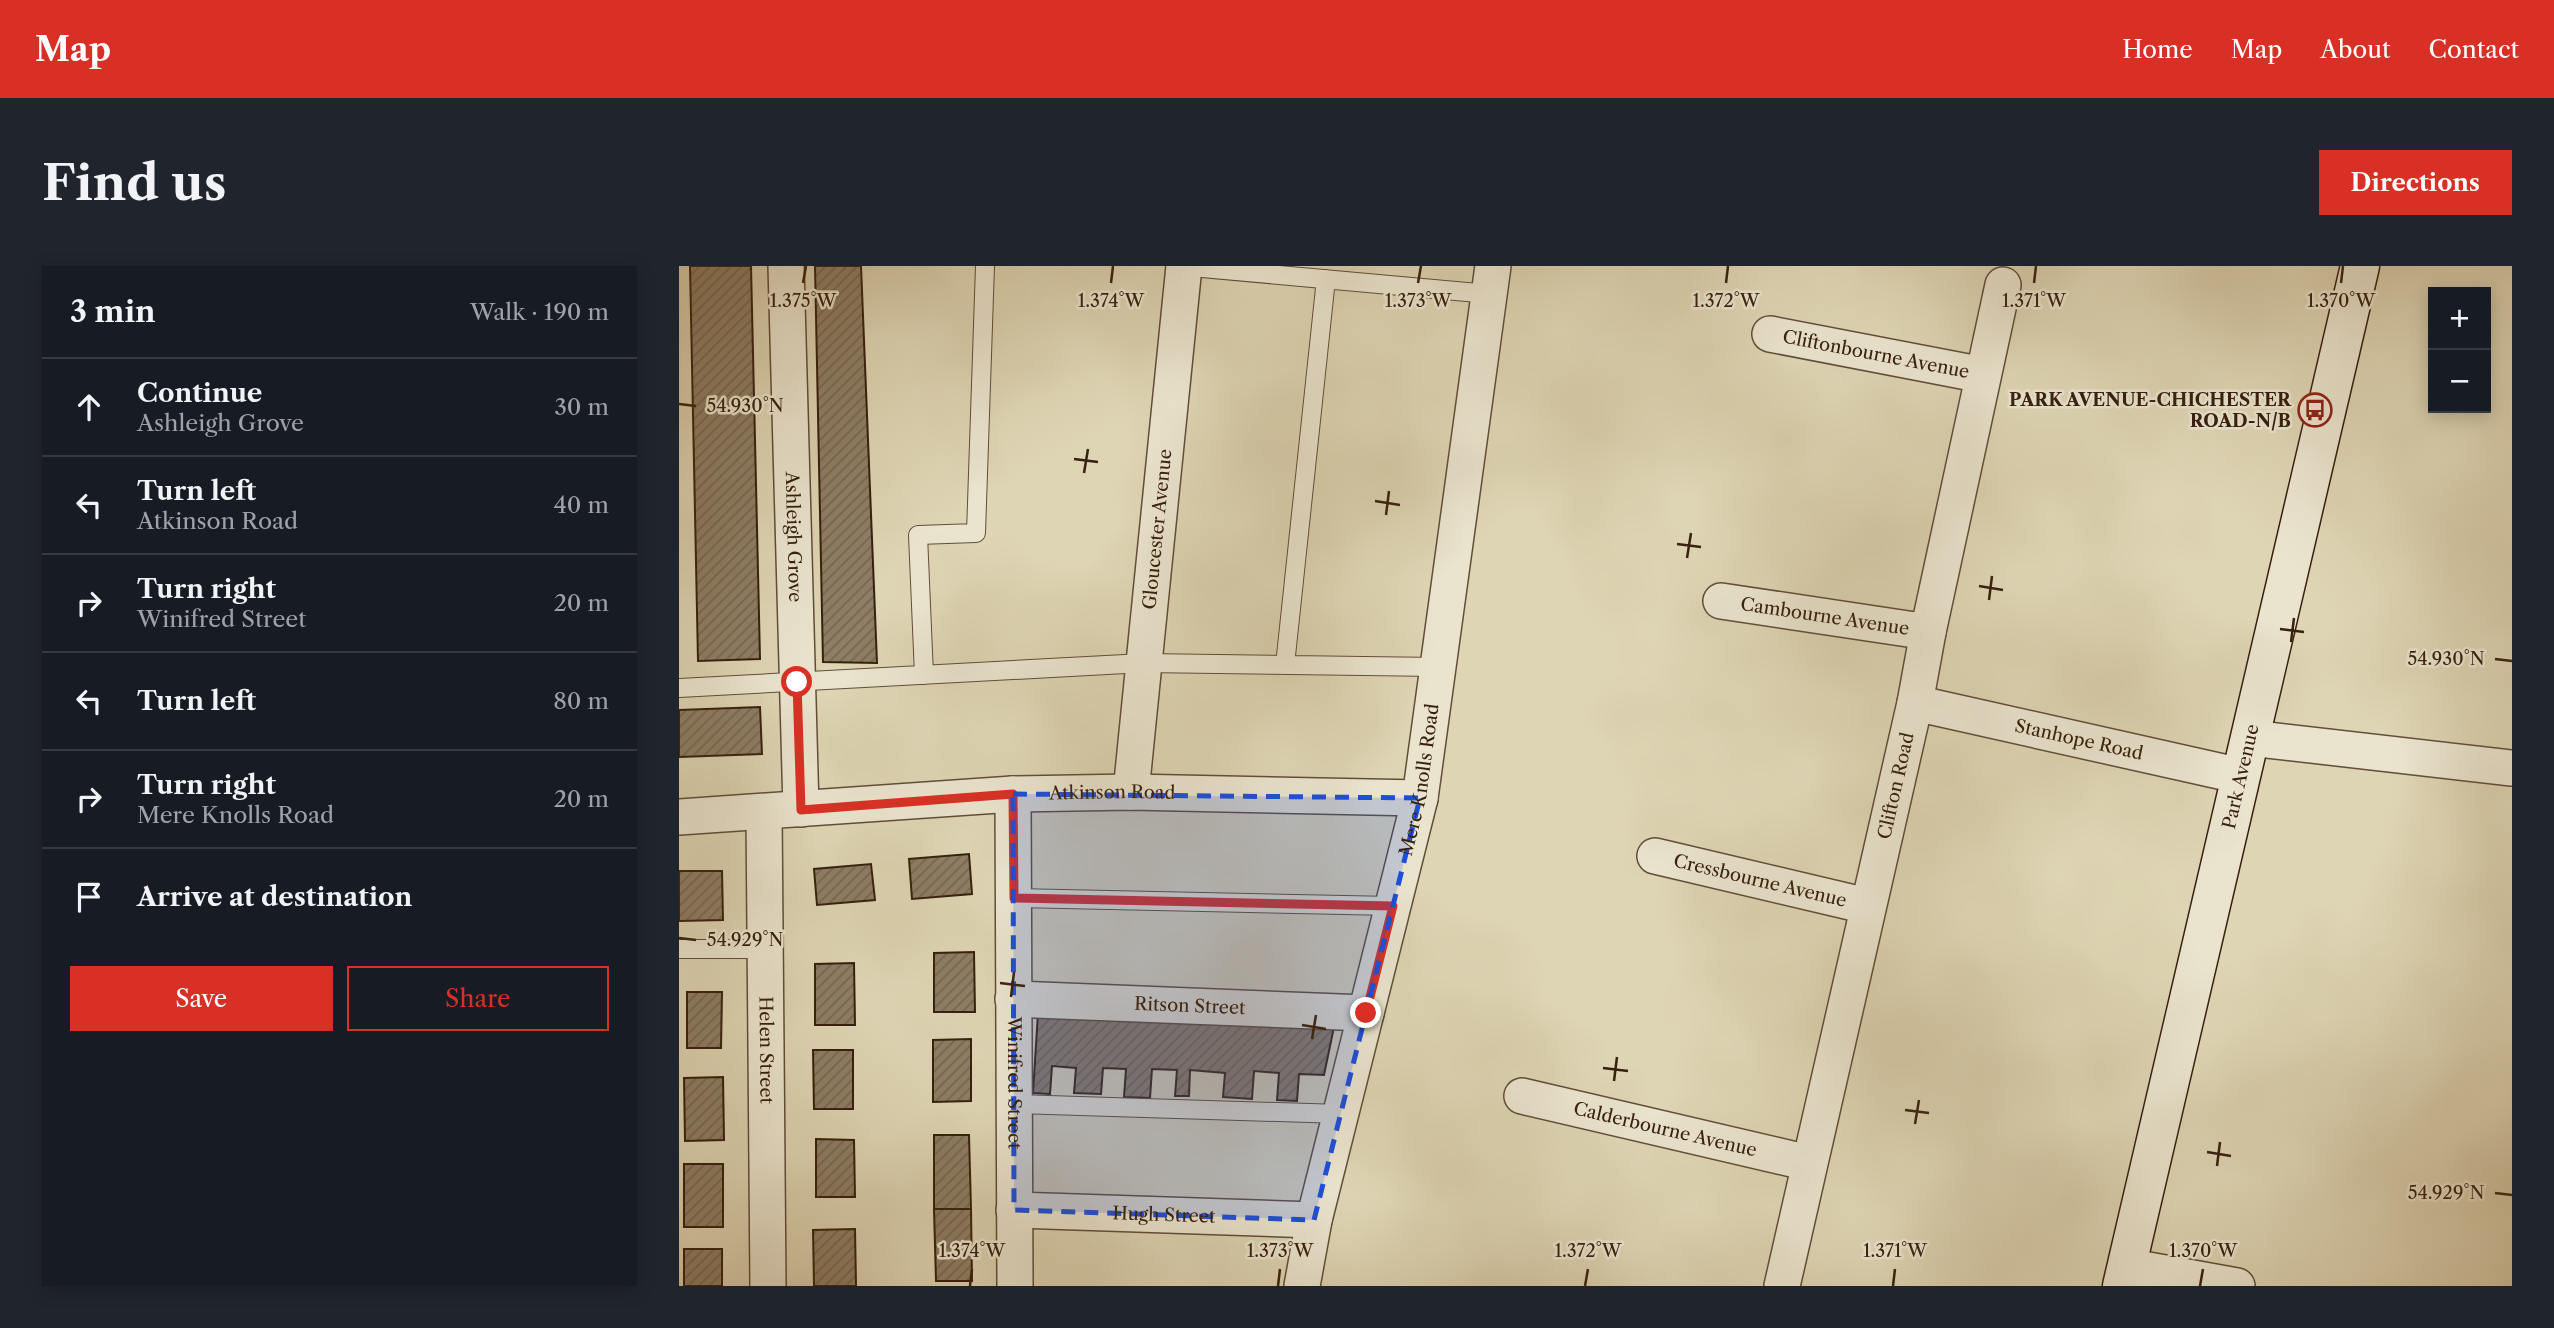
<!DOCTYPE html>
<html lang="en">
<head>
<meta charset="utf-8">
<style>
  :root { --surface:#171b24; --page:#20242c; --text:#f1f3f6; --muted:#9ea1a6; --line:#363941; --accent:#d93025 }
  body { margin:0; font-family:"Libre Caslon Text",serif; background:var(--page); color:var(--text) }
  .controls { position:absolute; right:21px; top:21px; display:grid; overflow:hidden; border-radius:0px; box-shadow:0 4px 18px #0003 }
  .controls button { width:63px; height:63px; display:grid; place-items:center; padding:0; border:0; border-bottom:2px solid var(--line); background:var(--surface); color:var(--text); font:35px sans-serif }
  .stop { position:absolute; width:21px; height:21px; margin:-16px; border:5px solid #d93025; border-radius:50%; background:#fff }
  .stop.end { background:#d93025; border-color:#fff; box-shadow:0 2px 7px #0008 }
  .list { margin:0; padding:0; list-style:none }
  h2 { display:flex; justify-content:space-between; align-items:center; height:91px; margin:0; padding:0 28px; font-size:30px }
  h2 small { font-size:23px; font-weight:400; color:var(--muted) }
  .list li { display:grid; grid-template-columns:46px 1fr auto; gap:21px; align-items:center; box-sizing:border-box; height:98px; padding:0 28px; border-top:2px solid var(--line) }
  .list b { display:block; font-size:26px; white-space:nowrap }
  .list p { margin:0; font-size:23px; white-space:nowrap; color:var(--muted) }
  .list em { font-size:23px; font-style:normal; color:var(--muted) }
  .actions { display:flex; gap:14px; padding:21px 28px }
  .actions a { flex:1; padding:16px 0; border:2px solid var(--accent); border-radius:0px; text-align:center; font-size:24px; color:var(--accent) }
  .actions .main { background:var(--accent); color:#fff }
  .icon { flex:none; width:38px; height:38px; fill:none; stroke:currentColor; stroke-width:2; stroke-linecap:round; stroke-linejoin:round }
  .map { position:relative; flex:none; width:1833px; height:1020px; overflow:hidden; border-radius:0px }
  header { display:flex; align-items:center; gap:42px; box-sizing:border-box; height:98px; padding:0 35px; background:var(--accent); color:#fff }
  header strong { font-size:33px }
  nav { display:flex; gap:38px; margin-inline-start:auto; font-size:24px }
  .intro { display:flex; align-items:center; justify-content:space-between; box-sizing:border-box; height:168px; padding:0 42px }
  h1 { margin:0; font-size:49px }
  .button { padding:18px 32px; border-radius:0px; background:var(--accent); color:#fff; font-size:24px; font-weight:700 }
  main { display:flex; gap:42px; padding:0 42px }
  aside { flex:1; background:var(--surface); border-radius:0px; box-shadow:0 4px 18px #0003 }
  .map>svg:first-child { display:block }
  .building { fill:url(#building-hatch); stroke:#37200f; stroke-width:2 }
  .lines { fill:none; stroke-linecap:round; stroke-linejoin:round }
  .lane-casing { stroke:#614d38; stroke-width:20 }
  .street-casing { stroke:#614d38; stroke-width:38 }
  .secondary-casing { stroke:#37200f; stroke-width:41 }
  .lane { stroke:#eae4ce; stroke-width:18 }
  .street { stroke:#eae4ce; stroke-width:35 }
  .secondary { stroke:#eae4ce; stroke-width:38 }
  .route { stroke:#d93025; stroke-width:9 }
  .marked { fill:#1d4ed8; fill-opacity:0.2; stroke:#1d4ed8; stroke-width:5; stroke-dasharray:14 9; stroke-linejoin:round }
  .ticks { fill:none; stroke:#37200f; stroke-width:2.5 }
  .labels { text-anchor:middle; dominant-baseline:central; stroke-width:5; stroke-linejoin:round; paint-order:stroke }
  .street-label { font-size:18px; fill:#37200f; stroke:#eae4ce }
  .poi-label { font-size:18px; font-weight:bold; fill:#37200f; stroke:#eae4ce; text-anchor:end }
  .ticks-label { font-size:18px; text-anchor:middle; fill:#37200f; stroke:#eae4ce; stroke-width:5; stroke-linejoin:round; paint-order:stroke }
</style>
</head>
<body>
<header>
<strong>Map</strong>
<nav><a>Home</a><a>Map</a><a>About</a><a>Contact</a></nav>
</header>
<div class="intro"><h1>Find us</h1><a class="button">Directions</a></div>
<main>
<aside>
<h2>3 min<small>Walk · 190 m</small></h2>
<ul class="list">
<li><svg class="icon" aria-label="ahead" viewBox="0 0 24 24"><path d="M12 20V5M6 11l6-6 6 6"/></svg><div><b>Continue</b><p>Ashleigh Grove</p></div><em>30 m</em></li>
<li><svg class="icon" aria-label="left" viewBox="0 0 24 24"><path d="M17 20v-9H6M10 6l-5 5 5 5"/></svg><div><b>Turn left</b><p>Atkinson Road</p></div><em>40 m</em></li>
<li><svg class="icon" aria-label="right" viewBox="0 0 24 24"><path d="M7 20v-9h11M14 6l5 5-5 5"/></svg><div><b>Turn right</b><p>Winifred Street</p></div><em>20 m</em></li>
<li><svg class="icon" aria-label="left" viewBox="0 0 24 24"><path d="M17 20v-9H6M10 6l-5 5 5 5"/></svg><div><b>Turn left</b></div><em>80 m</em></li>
<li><svg class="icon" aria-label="right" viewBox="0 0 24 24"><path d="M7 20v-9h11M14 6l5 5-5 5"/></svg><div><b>Turn right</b><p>Mere Knolls Road</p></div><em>20 m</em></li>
<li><svg class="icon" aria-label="arrive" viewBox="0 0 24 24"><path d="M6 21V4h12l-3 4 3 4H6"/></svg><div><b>Arrive at destination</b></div></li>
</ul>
<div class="actions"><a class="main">Save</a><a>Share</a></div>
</aside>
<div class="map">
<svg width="1833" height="1020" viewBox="0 0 1833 1020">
  <defs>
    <pattern id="building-hatch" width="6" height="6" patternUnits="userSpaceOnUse" patternTransform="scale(1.75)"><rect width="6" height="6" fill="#8e7e65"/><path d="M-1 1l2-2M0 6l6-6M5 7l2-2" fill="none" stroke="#756752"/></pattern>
  </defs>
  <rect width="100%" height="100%" fill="#ded5b4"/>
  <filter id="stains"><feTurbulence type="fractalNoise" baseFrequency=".00286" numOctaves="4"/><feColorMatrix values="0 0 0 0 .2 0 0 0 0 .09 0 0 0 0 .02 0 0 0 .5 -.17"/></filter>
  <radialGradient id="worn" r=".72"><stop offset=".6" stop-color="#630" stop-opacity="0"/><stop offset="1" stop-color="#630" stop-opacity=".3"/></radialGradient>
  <!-- building -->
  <path class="building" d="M 11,0 L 72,0 L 81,393 L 19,395 Z
    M 136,0 L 182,0 L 198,397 L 144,396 Z
    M 81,441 L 83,488 L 0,491 L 0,444 Z
    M 290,588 L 293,628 L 233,633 L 230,593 Z
    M 192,598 L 196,634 L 138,639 L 135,603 Z
    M 0,605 L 43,605 L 44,654 L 0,655 Z
    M 295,686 L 296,746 L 255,746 L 255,687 Z
    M 175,697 L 176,759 L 136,759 L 136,698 Z
    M 8,726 L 43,726 L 42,782 L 8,782 Z
    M 359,747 L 655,761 L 645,809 L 620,808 L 618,835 L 598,834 L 600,807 L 575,805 L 573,833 L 544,831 L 546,807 L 511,804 L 510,830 L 496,830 L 498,804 L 473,803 L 471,832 L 445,831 L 447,803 L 424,802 L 422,828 L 395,827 L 397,802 L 373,800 L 371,828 L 354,827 Z
    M 292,773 L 292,835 L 254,836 L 254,774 Z
    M 134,784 L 174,784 L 174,843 L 135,843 Z
    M 44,811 L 45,874 L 6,875 L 5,812 Z
    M 255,869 L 290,869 L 292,943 L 255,943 Z
    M 137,873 L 175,874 L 176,931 L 137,931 Z
    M 5,898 L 44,898 L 44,961 L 5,961 Z
    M 255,943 L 292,943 L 293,1015 L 257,1015 Z
    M 176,963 L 177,1020 L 135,1020 L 134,964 Z
    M 5,983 L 43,983 L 43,1020 L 5,1020 Z"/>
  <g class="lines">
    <defs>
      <path id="lane" d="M 501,0 L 810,28
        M 606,399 L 647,13
        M 245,409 L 239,269 L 297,267 L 306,0
        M 0,422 L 465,397 L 759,401
        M 335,632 L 714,640
        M 0,683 L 86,683
        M 334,838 L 662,848"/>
      <g id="street">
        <path id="s1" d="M 107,0 L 122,543"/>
        <path id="s2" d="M 1091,68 L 1304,109"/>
        <path id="s3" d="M 1042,335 L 1249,366"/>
        <path id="s4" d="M 1236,437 L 1562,510"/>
        <path d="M 1571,472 L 1833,502"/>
        <path id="s5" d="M 452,526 L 505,0"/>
        <path id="s6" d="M 334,528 L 336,1020"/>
        <path id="s7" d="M 85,546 L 89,1020"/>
        <path id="s8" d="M 0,551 L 334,528 L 452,526 L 741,532"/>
        <path id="s9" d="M 976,590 L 1188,640"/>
        <path id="s10" d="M 334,733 L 687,747"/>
        <path id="s11" d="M 843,830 L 1130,897"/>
        <path id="s12" d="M 335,944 L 635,954"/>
        <path d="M 1447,1000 L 1558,1020"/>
        <path id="s13" d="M 623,1020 L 635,954 L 741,532 L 814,0"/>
        <path id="s14" d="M 1103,1020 L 1236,437 L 1249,366 L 1324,19"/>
      </g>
      <g id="secondary">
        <path id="s15" d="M 1443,1020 L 1681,0"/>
      </g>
    </defs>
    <!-- lane casing -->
    <use href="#lane" class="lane-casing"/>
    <!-- street casing -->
    <use href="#street" class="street-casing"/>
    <!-- secondary casing -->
    <use href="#secondary" class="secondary-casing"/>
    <!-- lane -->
    <use href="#lane" class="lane"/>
    <!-- street -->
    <use href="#street" class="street"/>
    <!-- secondary -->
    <use href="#secondary" class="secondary"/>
  </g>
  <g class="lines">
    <!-- route -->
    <path class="route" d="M 118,416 L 122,544 L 334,528 L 335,632 L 714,640 L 687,747"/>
  </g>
  <!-- marked area -->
  <path class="marked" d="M 334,528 L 741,532 L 635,954 L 335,944 Z"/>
  <!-- ticks -->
  <path class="ticks" d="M 124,17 L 127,0M 432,17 L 434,0M 739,17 L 742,0M 1047,17 L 1049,0M 1355,17 L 1357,0M 1662,17 L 1664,0M 0,138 L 17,140M 395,193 L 419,196M 405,207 L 409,183M 696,235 L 721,239M 707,249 L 710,225M 998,278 L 1022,281M 1008,292 L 1012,267M 1300,320 L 1324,324M 1310,334 L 1313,310M 1601,363 L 1625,366M 1612,376 L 1615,352M 1816,393 L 1833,395M 0,672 L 17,674M 321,717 L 346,720M 332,731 L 335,706M 623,759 L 647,763M 633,773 L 637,749M 924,802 L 949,805M 935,815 L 938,791M 1226,844 L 1250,847M 1236,858 L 1240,834M 1528,886 L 1552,890M 1538,900 L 1541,876M 1816,927 L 1833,929M 291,1020 L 293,1003M 599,1020 L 601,1003M 906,1020 L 909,1003M 1214,1020 L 1216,1003M 1521,1020 L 1524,1003"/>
  <!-- icons -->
  <defs>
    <symbol id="bus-ring" viewBox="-11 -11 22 22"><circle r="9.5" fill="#eae4ce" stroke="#8f2418" stroke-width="1.5"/><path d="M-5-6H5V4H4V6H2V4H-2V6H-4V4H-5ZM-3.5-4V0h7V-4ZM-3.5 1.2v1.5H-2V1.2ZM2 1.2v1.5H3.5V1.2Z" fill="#8f2418"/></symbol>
  </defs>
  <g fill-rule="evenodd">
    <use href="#bus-ring" x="1617" y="125" width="38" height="38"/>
  </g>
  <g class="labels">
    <!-- street labels -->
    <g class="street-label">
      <text stroke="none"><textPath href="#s2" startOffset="108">Cliftonbourne Avenue</textPath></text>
      <text stroke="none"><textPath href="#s5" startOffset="264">Gloucester Avenue</textPath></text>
      <text stroke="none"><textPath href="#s1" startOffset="271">Ashleigh Grove</textPath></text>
      <text stroke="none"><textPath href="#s3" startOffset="105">Cambourne Avenue</textPath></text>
      <text stroke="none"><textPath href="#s4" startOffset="168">Stanhope Road</textPath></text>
      <text stroke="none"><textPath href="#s15" startOffset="523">Park Avenue</textPath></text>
      <text stroke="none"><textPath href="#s13" startOffset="520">Mere Knolls Road</textPath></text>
      <text stroke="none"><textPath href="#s14" startOffset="513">Clifton Road</textPath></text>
      <text stroke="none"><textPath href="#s8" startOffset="434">Atkinson Road</textPath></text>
      <text stroke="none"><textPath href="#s9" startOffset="108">Cressbourne Avenue</textPath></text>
      <text stroke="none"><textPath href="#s10" startOffset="177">Ritson Street</textPath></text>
      <text stroke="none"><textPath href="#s7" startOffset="238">Helen Street</textPath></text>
      <text stroke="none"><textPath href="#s6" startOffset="289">Winifred Street</textPath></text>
      <text stroke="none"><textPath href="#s11" startOffset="147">Calderbourne Avenue</textPath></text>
      <text stroke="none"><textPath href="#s12" startOffset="150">Hugh Street</textPath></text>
    </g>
    <!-- poi labels -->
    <g class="poi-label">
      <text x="1612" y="134">PARK AVENUE-CHICHESTER<tspan x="1612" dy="21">ROAD-N/B</tspan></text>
    </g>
  </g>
  <g class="ticks-label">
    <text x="124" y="41">1.375°W</text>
    <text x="432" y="41">1.374°W</text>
    <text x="739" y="41">1.373°W</text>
    <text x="1047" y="41">1.372°W</text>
    <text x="1355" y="41">1.371°W</text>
    <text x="1662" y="41">1.370°W</text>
    <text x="66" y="146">54.930°N</text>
    <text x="1767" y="399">54.930°N</text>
    <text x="66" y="680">54.929°N</text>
    <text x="1767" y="933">54.929°N</text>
    <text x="293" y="991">1.374°W</text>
    <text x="601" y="991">1.373°W</text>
    <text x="909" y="991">1.372°W</text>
    <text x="1216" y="991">1.371°W</text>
    <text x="1524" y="991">1.370°W</text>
  </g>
  <rect width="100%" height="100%" filter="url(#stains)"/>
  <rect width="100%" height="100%" fill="url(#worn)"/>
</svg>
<div class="controls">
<button>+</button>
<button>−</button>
</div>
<div class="stop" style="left:118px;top:416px"></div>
<div class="stop end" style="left:687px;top:747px"></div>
</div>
</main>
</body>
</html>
